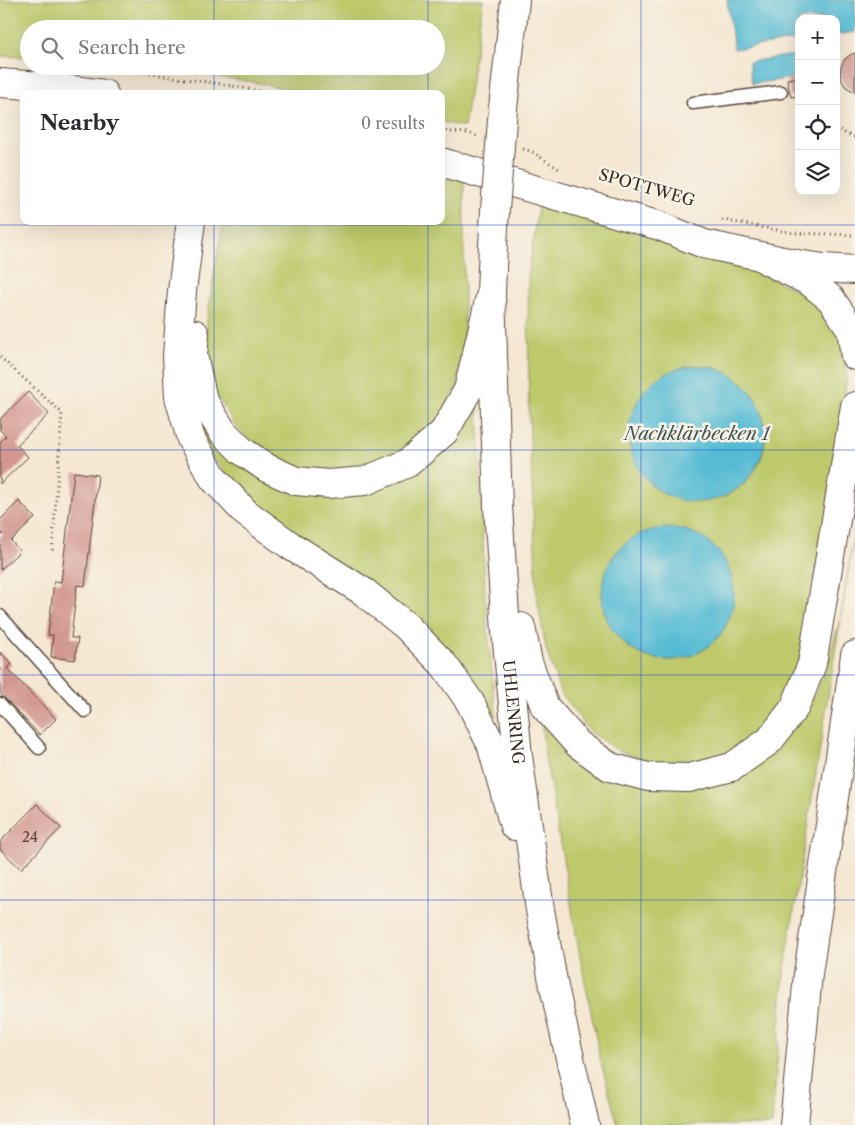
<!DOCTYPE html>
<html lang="en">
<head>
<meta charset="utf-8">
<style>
  :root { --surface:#fff; --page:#f7f7f7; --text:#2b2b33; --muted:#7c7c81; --line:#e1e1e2 }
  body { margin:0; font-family:"Libre Caslon Text",serif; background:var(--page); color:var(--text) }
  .controls { position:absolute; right:15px; top:15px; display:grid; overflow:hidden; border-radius:10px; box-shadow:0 5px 20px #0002 }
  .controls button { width:45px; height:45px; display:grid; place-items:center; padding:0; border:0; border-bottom:1px solid var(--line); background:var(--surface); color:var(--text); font:25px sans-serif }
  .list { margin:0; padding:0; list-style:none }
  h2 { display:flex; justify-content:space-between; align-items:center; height:65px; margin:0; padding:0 20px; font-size:21px }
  h2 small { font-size:16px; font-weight:400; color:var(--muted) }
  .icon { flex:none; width:28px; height:28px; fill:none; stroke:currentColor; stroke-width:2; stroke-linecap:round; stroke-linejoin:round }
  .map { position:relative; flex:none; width:855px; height:1125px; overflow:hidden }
  .search { position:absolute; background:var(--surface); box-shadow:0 5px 20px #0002; left:20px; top:20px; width:425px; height:55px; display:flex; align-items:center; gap:12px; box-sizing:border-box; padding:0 18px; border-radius:28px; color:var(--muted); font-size:19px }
  .panel { position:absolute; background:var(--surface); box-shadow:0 5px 20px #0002; left:20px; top:90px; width:425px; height:135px; border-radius:10px }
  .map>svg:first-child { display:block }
  .green { fill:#bdc96b; stroke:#7c7a44; fill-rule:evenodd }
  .water { fill:#56bcd4; stroke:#487379 }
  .building { fill:#d29790 }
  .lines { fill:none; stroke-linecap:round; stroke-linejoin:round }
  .lane-casing { stroke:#574639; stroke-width:15 }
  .secondary-casing { stroke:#574639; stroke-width:30 }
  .highway-casing { stroke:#574639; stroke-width:30 }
  .path { stroke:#574639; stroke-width:3; stroke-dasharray:1 4; stroke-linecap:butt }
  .lane { stroke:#fff; stroke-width:12 }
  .secondary { stroke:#fff; stroke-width:28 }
  .highway { stroke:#fff; stroke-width:28 }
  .highway-bridge-casing { stroke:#574639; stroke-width:30; stroke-linecap:butt }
  .highway-bridge { stroke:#fff; stroke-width:28 }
  .grid { fill:none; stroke:#1d4ed8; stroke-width:1; stroke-opacity:0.55 }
  .labels { text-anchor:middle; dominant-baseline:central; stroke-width:5; stroke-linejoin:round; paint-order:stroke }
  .number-label { font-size:14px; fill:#61453a }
  .street-label { font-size:16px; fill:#3b2a1e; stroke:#f7f3e8 }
  .water-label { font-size:18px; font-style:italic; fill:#435655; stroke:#f7f3e8 }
</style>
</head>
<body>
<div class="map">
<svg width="855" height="1125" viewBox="0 0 855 1125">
  <rect width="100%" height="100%" fill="#f7f3e8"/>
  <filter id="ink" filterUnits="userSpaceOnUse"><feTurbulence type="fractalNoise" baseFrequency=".02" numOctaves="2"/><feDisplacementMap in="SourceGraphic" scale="10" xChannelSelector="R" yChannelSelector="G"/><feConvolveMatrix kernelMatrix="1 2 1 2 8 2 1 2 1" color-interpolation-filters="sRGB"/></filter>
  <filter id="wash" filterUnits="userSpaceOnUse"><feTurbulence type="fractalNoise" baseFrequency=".0096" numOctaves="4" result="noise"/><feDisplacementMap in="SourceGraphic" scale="20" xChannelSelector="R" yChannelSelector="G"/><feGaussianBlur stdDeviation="1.12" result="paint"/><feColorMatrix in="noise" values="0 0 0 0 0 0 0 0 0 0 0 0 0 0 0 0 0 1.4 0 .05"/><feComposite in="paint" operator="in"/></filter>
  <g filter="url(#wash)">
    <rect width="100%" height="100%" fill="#f5e7d2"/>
    <!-- green -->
    <path class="green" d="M 0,0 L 483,0 L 464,127 L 441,122 L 441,94 L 311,94 L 259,83 L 147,66 L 436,66 L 436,29 L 29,29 L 29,57 L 0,56 Z
      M 441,174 L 464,179 L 464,343 L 457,388 L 436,422 L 401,456 L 361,470 L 327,473 L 300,468 L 278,459 L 252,443 L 234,424 L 214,390 L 209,361 L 207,321 L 215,266 L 224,221 L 441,221 Z
      M 539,200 L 709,252 L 804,293 L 825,310 L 842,338 L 847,374 L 833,502 L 816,613 L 786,699 L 762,732 L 728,756 L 686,765 L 652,763 L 617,750 L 589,731 L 560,692 L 546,649 L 537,597 L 529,416 L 528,277 ZM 700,366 L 715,368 L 743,383 L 753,395 L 761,410 L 765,425 L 765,441 L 762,456 L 755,470 L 745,483 L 732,493 L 671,497 L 657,490 L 646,479 L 684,367 ZM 628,541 L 673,660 C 663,659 653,659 643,655 C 619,645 602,621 602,595 C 602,587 606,572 609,565 C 612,555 620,548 628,541 Z
      M 190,398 L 206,427 L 354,494 L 402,481 L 433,458 L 462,432 L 478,402 L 485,597 L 496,717 L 454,657 L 252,507 L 211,455 Z
      M 855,527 L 784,974 L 772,1125 L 618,1125 L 601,1063 L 580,956 L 545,756 L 541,721 L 691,789 L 806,713 L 825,672 L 841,616 Z"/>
    <!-- water -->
    <path class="water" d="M 727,0 L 855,0 L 855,32 L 836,35 L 836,19 L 799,19 L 799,40 L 734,49 Z
      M 799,54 L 799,77 L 752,84 L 749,62 Z
      M629 434a68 68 0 1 1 136 0a68 68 0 1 1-136 0Z
      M602 594a66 66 0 1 1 132 0a66 66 0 1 1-132 0Z"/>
    <g id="blocks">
      <!-- building -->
      <path class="building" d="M 855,53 L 855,92 L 846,87 L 842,81 L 840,74 L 841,67 L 844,60 L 850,55 Z
        M 799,77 L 799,96 L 791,97 L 787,79 Z
        M 28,392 L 49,414 L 17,445 L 28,457 L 0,484 L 0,442 L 6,436 L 0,430 L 0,419 Z
        M 74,472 L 98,475 L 85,586 L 77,585 L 71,638 L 78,638 L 75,660 L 51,657 L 53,635 L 48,635 L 54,581 L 61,582 Z
        M 19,501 L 35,518 L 11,541 L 20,551 L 0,570 L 0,537 L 3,534 L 0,530 L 0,520 Z
        M 0,652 L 12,664 L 7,668 L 56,719 L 40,735 L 0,693 Z
        M 37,804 L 61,828 L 21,869 L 0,849 L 0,842 Z"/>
    </g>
  </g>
  <g filter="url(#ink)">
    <use href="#blocks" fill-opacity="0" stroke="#574639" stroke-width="1"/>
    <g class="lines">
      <defs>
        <path id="lane" d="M 693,103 L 781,92
          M 0,616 L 85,711
          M 0,704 L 39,748"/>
        <path id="secondary" d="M 0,83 L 41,86 L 104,94
          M 441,162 L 660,226 L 704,244 L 797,264 L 824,268 L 855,270"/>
        <g id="highway">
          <path d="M 503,108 L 515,0"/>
          <path d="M 191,221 L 182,291 L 177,356 L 179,397 L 191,439 L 214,479 L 246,513 L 291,546 L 364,592 L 406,626 L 444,665 L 470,702 L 491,744 L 514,826"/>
          <path d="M 765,258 L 766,260 L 810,282 L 831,299 L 851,329 L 855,356"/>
          <path id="s1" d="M 491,293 L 498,506 L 506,632 L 518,756 L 540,910 L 554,987 L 585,1125"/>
          <path d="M 195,334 L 193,355 L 203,400 L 223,432 L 242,451 L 267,468 L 296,481 L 329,484 L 365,481 L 408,463 L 444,432 L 468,390 L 491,293 L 493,245"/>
          <path d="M 521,627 L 528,662 L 545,707 L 578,744 L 610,767 L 648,777 L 689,778 L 732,767 L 769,741 L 795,707 L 812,664 L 855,406"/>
          <path d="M 794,1125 L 808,974 L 855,655"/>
        </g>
      </defs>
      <!-- lane casing -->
      <use href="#lane" class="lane-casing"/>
      <!-- secondary casing -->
      <use href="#secondary" class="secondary-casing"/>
      <!-- highway casing -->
      <use href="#highway" class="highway-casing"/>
      <!-- path -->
      <path class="path" d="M 105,67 L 227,85 L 275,94
        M 836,127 L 846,134 L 855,137
        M 441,131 L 467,133 L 477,136
        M 523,149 L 531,151 L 559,169
        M 722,220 L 794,233 L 855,235
        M 0,357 L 62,413 L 52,554"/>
      <!-- lane -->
      <use href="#lane" class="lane"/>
      <!-- secondary -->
      <use href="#secondary" class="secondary"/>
      <!-- highway -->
      <use href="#highway" class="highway"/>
      <defs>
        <path id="highway-bridge" d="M 493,245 L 495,210 L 503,108"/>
      </defs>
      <!-- highway-bridge casing -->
      <use href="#highway-bridge" class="highway-bridge-casing"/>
      <!-- highway-bridge -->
      <use href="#highway-bridge" class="highway-bridge"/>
    </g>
  </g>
  <!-- grid -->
  <path class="grid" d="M 214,0 L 214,29M 428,0 L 428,29M 641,0 L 641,1125M 214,66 L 214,94M 428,66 L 428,94M 214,221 L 214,1125M 428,221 L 428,1125M 0,225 L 855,225M 0,450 L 855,450M 0,675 L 855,675M 0,900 L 855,900"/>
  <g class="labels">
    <!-- number labels -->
    <g class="number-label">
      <text x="30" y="837">24</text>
    </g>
    <!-- street labels -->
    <g class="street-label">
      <text transform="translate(647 187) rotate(16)">SPOTTWEG</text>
      <text stroke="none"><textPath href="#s1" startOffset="420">UHLENRING</textPath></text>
    </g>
    <!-- water labels -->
    <g class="water-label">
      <text x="697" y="434">Nachklärbecken 1</text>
    </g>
  </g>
</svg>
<div class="controls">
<button>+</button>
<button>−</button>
<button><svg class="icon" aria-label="locate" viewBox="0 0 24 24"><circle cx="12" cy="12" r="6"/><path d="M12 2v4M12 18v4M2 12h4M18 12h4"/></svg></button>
<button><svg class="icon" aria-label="layers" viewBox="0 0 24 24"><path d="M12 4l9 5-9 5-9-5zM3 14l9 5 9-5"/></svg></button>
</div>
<div class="search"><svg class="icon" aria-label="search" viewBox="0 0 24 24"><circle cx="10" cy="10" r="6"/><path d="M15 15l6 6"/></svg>Search here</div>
<section class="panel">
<h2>Nearby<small>0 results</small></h2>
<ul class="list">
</ul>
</section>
</div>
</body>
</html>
